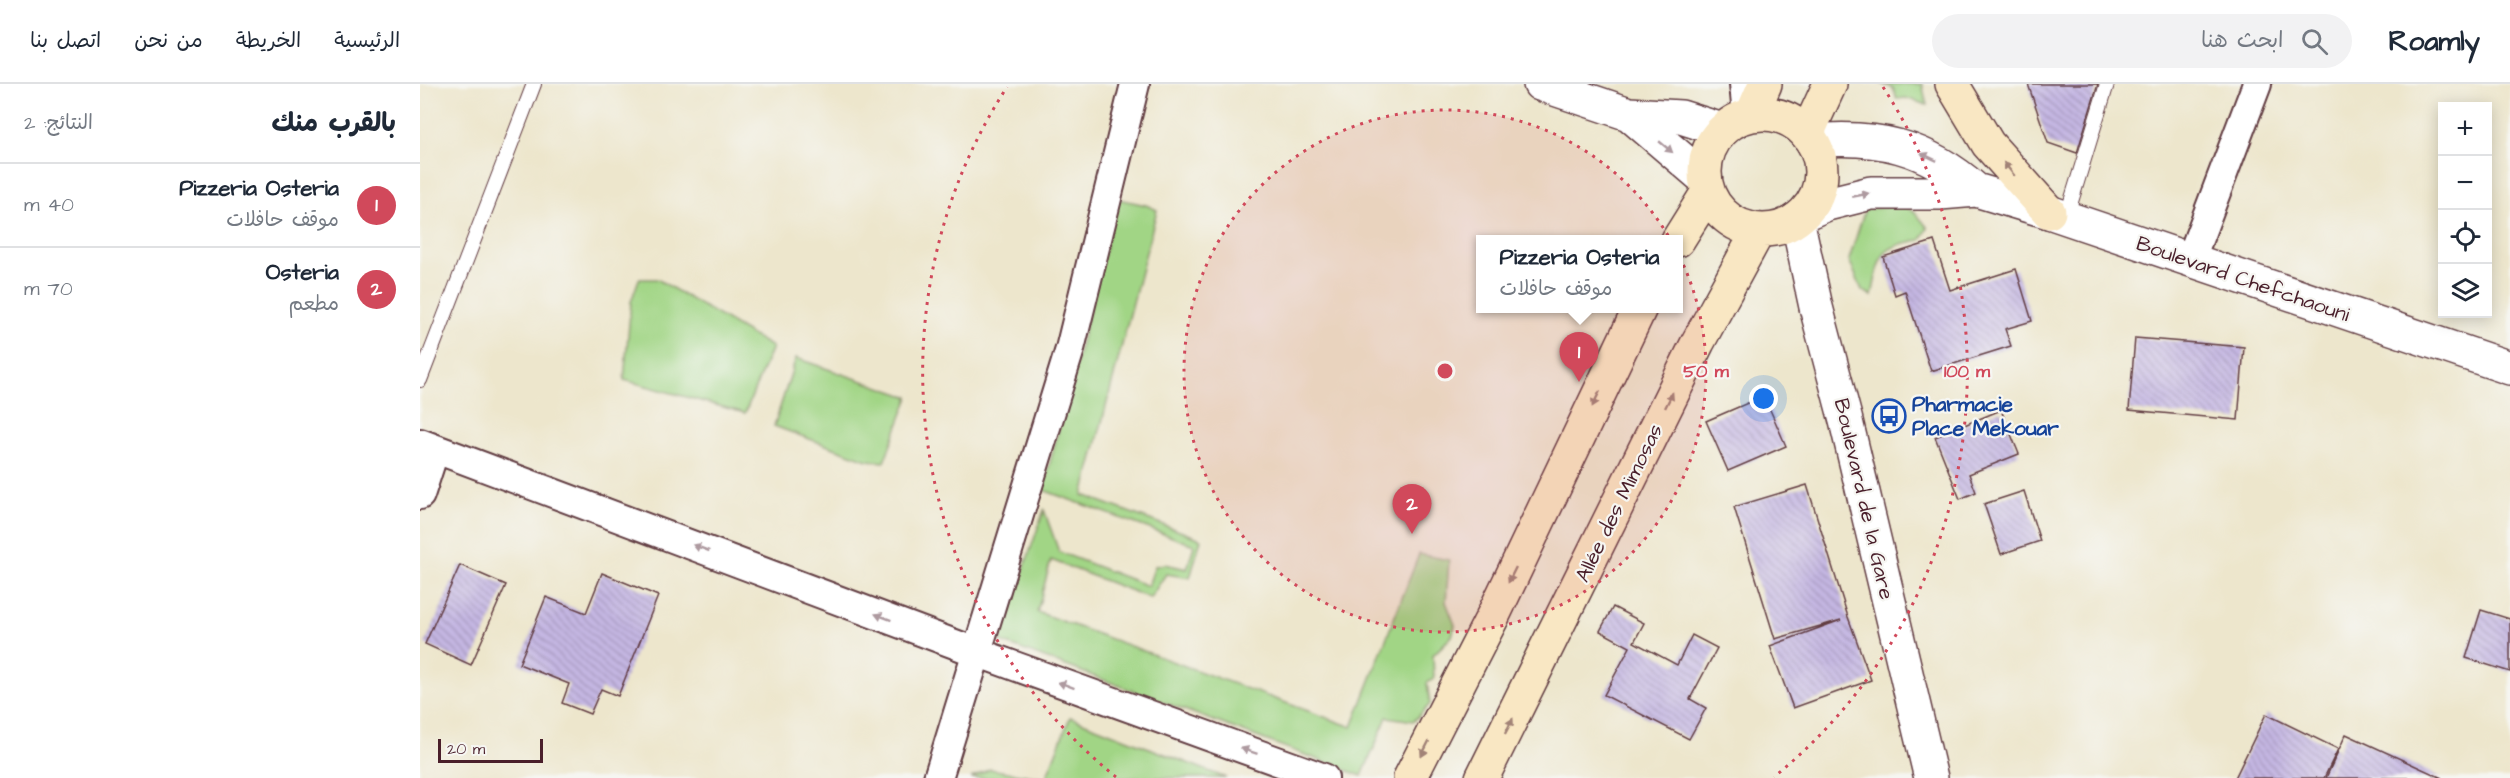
<!DOCTYPE html>
<html lang="ar">
<head>
<meta charset="utf-8">
<style>
  :root { --surface:#fff; --page:#f2f2f3; --text:#1f2937; --muted:#747a83; --line:#e0e1e3; --accent:#d1495b }
  body { margin:0; font-family:"Architects Daughter","Playpen Sans Arabic",sans-serif; background:var(--page); color:var(--text); direction:rtl }
  .controls { position:absolute; right:18px; top:18px; display:grid; overflow:hidden; border-radius:0px; box-shadow:0 3px 15px #0003 }
  .controls button { width:54px; height:54px; display:grid; place-items:center; padding:0; border:0; border-bottom:2px solid var(--line); background:var(--surface); color:var(--text); font:30px sans-serif }
  .scale { position:absolute; left:18px; bottom:15px; width:105px; box-sizing:border-box; padding-left:6px; border:3px solid #4a1f2b; border-top:0; font-size:16px; line-height:21px; white-space:nowrap; color:#4a1f2b; -webkit-text-stroke:4px #f6f6f2; paint-order:stroke }
  .you { position:absolute; left:1344px; top:315px; width:21px; height:21px; margin:-15px; border:4px solid #fff; border-radius:50%; background:#1a73e8; box-shadow:0 0 0 9px #1a73e833 }
  .badge { display:grid; place-items:center; width:39px; height:39px; border-radius:50%; background:var(--accent); color:#fff; font-size:20px; font-weight:700 }
  .pin { position:absolute; translate:-50% -50px; filter:drop-shadow(0 2px 3px #0008) }
  .pin::after { content:''; position:absolute; top:32px; width:21px; height:18px; background:inherit; clip-path:polygon(0 0,100% 0,50% 100%) }
  .popup { position:absolute; left:1056px; top:151px; width:207px; height:78px; box-sizing:border-box; display:grid; place-content:center; border-radius:0px; background:var(--surface); filter:drop-shadow(0 2px 4px #0005); font-size:20px; white-space:nowrap; color:var(--muted) }
  .popup b { font-size:22px; color:var(--text) }
  .popup::after { content:''; position:absolute; left:50%; top:100%; margin-left:-12px; border:12px solid transparent; border-top-color:var(--surface) }
  .list { margin:0; padding:0; list-style:none }
  h2 { display:flex; justify-content:space-between; align-items:center; height:78px; margin:0; padding:0 24px; font-size:26px }
  h2 small { font-size:20px; font-weight:400; color:var(--muted) }
  .list li { display:grid; grid-template-columns:39px 1fr auto; gap:18px; align-items:center; box-sizing:border-box; height:84px; padding:0 24px; border-top:2px solid var(--line) }
  .list b { display:block; font-size:22px; white-space:nowrap }
  .list p { margin:0; font-size:20px; white-space:nowrap; color:var(--muted) }
  .list em { font-size:20px; font-style:normal; color:var(--muted) }
  .icon { flex:none; width:33px; height:33px; fill:none; stroke:currentColor; stroke-width:2; stroke-linecap:round; stroke-linejoin:round }
  .map { position:relative; flex:none; width:2090px; height:694px; overflow:hidden; direction:ltr }
  header { display:flex; align-items:center; gap:36px; box-sizing:border-box; height:84px; padding:0 30px; background:var(--surface); border-bottom:2px solid var(--line) }
  header strong { font-size:28px }
  nav { display:flex; gap:33px; margin-inline-start:auto; font-size:21px }
  .search { width:420px; height:54px; background:var(--page); display:flex; align-items:center; gap:15px; box-sizing:border-box; padding:0 21px; border-radius:33px; color:var(--muted); font-size:22px }
  main { display:flex }
  aside { flex:1; background:var(--surface) }
  .map>svg:first-child { display:block }
  .grass { fill:#a1d585; stroke:#767a58; stroke-width:1.5 }
  .building { fill:url(#building-back-hatch) }
  .lines { fill:none; stroke-linecap:round; stroke-linejoin:round }
  .service-casing { stroke:#623d43; stroke-width:16 }
  .minor-casing { stroke:#623d43; stroke-width:32 }
  .tertiary-casing { stroke:#623d43; stroke-width:36 }
  .secondary-casing { stroke:#623d43; stroke-width:36 }
  .service { stroke:#fff; stroke-width:14 }
  .minor { stroke:#fff; stroke-width:28 }
  .tertiary { stroke:#fff; stroke-width:33 }
  .secondary { stroke:#f9e7c3; stroke-width:33 }
  .oneway { fill:#ae9aa0 }
  .oneway2 { fill:#a28377 }
  .ring { fill:none; stroke:#d1495b; stroke-width:3; stroke-dasharray:3 6 }
  .labels { text-anchor:middle; dominant-baseline:central; stroke-width:4.5; stroke-linejoin:round; paint-order:stroke }
  .street-label { font-size:21px; fill:#4a1f2b; stroke:#f6f6f2 }
  .transit-label { font-size:21px; font-weight:bold; fill:#164399; stroke:#f6f6f2; text-anchor:start }
  .centre { fill:#d1495b; stroke:#f6f6f2; stroke-width:3 }
  .ring-label { font-size:18px; text-anchor:middle; font-weight:bold; fill:#d1495b; stroke:#f6f6f2; stroke-width:4.5; stroke-linejoin:round; paint-order:stroke }
</style>
</head>
<body>
<header>
<strong>Roamly</strong>
<div class="search"><svg class="icon" aria-label="search" viewBox="0 0 24 24"><circle cx="10" cy="10" r="6"/><path d="M15 15l6 6"/></svg>ابحث هنا</div>
<nav><a>الرئيسية</a><a>الخريطة</a><a>من نحن</a><a>اتصل بنا</a></nav>
</header>
<main>
<div class="map">
<svg width="2090" height="694" viewBox="0 0 2090 694">
  <defs>
    <pattern id="building-back-hatch" width="6" height="6" patternUnits="userSpaceOnUse" patternTransform="scale(1.5)"><rect width="6" height="6" fill="#c5b7e3"/><path d="M-1 5l2 2M0 0l6 6M5-1l2 2" fill="none" stroke="#a294b8"/></pattern>
  </defs>
  <rect width="100%" height="100%" fill="#f6f6f2"/>
  <filter id="ink" filterUnits="userSpaceOnUse"><feTurbulence type="fractalNoise" baseFrequency=".0167" numOctaves="2"/><feDisplacementMap in="SourceGraphic" scale="12" xChannelSelector="R" yChannelSelector="G"/><feConvolveMatrix kernelMatrix="1 2 1 2 8 2 1 2 1" color-interpolation-filters="sRGB"/></filter>
  <filter id="wash" filterUnits="userSpaceOnUse"><feTurbulence type="fractalNoise" baseFrequency=".008" numOctaves="4" result="noise"/><feDisplacementMap in="SourceGraphic" scale="24" xChannelSelector="R" yChannelSelector="G"/><feGaussianBlur stdDeviation="1.35" result="paint"/><feColorMatrix in="noise" values="0 0 0 0 0 0 0 0 0 0 0 0 0 0 0 0 0 1.4 0 .05"/><feComposite in="paint" operator="in"/></filter>
  <g filter="url(#wash)">
    <rect width="100%" height="100%" fill="#ede6cc"/>
    <!-- grass -->
    <path class="grass" d="M 1461,0 L 1502,0 L 1507,21 L 1486,14 L 1477,15 L 1473,4 Z
      M 698,115 L 726,121 L 737,126 L 663,411 L 781,455 L 770,494 L 746,490 L 730,514 L 631,476 L 617,528 L 932,643 L 999,470 L 1029,476 L 1026,518 L 1035,541 L 1032,552 L 1013,571 L 1014,595 L 1007,599 L 1010,620 L 994,637 L 967,633 L 942,692 L 579,557 L 624,426 L 639,468 L 728,502 L 735,482 L 745,480 L 767,485 L 774,461 L 623,406 Z
      M 1483,122 L 1495,128 L 1508,144 L 1501,156 C 1456,162 1460,175 1452,212 L 1442,206 L 1429,176 L 1445,125 Z
      M 219,195 L 237,195 L 352,263 L 325,329 L 204,296 L 211,218 Z
      M 376,274 L 489,313 L 464,378 L 447,376 L 354,342 Z
      M 650,633 L 806,694 L 626,694 Z
      M 570,685 L 622,694 L 551,694 Z"/>
    <g id="blocks">
      <!-- building -->
      <path class="building" d="M 1608,0 L 1678,0 L 1657,69 L 1628,59 Z
        M 1514,157 L 1530,206 L 1596,185 L 1612,237 L 1585,245 L 1591,262 L 1511,287 L 1485,207 L 1475,211 L 1463,173 Z
        M 1715,254 L 1824,263 L 1818,336 L 1709,326 Z
        M 1344,312 L 1366,362 L 1308,387 L 1286,337 Z
        M 1581,326 L 1599,370 L 1549,390 L 1556,408 L 1540,415 L 1515,353 Z
        M 1387,401 L 1428,533 L 1451,596 L 1373,624 L 1350,562 L 1421,536 L 1355,555 L 1314,423 Z
        M 1604,407 L 1620,457 L 1581,470 L 1564,420 Z
        M 40,481 L 86,501 L 51,581 L 5,560 Z
        M 182,489 L 238,512 L 198,612 L 181,605 L 170,630 L 142,619 L 149,600 L 99,580 L 126,513 L 166,529 Z
        M 1193,523 L 1224,539 L 1214,558 L 1257,581 L 1272,551 L 1297,564 L 1270,615 L 1286,624 L 1269,655 L 1184,611 L 1210,563 L 1180,547 Z
        M 2061,526 L 2090,535 L 2090,588 L 2046,574 Z
        M 1846,630 L 1918,665 L 1904,694 L 1815,694 Z
        M 1926,650 L 2022,694 L 1906,694 Z"/>
    </g>
  </g>
  <g filter="url(#ink)">
    <use href="#blocks" fill-opacity="0" stroke="#623d43" stroke-width="1.5"/>
    <g class="lines">
      <defs>
        <path id="service" d="M 1646,134 L 1687,0
          M 0,296 L 114,0"/>
        <path id="minor" d="M 1324,0 L 1327,31
          M 1770,177 L 1837,0
          M 0,359 L 556,568 L 904,694
          M 0,411 L 15,365
          M 518,694 L 650,265 L 715,0"/>
        <path id="tertiary" d="M 1120,0 L 1209,30 L 1261,33 L 1302,46
          M 1209,30 L 1285,95
          M 1392,57 C 1458,51 1506,62 1556,106
          M 1386,129 L 1407,120 L 1451,109 L 1520,109 L 1556,106 L 1629,128 L 2090,284
          M 1377,135 L 1396,223 L 1426,337 L 1511,694"/>
        <path id="secondary" d="M 1532,0 L 1568,60 L 1629,128
          M1285 88a58 58 0 1 1 116 0a58 58 0 1 1-116 0Z
          M 1332,30 L 1345,0
          M 1387,50 L 1410,0
          M 1258,156 L 1288,108
          M 990,694 L 1072,534 L 1220,224
          M 1062,694 L 1278,258 L 1339,146"/>
      </defs>
      <!-- service casing -->
      <use href="#service" class="service-casing"/>
      <!-- minor casing -->
      <use href="#minor" class="minor-casing"/>
      <!-- tertiary casing -->
      <use href="#tertiary" class="tertiary-casing"/>
      <!-- secondary casing -->
      <use href="#secondary" class="secondary-casing"/>
      <!-- service -->
      <use href="#service" class="service"/>
      <!-- minor -->
      <use href="#minor" class="minor"/>
      <!-- tertiary -->
      <use href="#tertiary" class="tertiary"/>
      <!-- secondary -->
      <use href="#secondary" class="secondary"/>
    </g>
    <!-- one-way arrows -->
    <defs><path id="oneway-solid" d="M-6-.8H1V-3.2L6.5 0L1 3.2V.8H-6Z" transform="scale(1.5)"/></defs>
    <g class="oneway">
      <use href="#oneway-solid" transform="translate(1246 63) rotate(40)"/>
      <use href="#oneway-solid" transform="translate(1509 73) rotate(-155)"/>
      <use href="#oneway-solid" transform="translate(1441 111) rotate(-11)"/>
      <use href="#oneway-solid" transform="translate(281 464) rotate(-159)"/>
      <use href="#oneway-solid" transform="translate(463 533) rotate(-159)"/>
      <use href="#oneway-solid" transform="translate(646 601) rotate(-160)"/>
      <use href="#oneway-solid" transform="translate(829 667) rotate(-161)"/>
    </g>
    <g class="oneway2">
      <use href="#oneway-solid" transform="translate(1589 85) rotate(-129)"/>
      <use href="#oneway-solid" transform="translate(1176 315) rotate(116)"/>
      <use href="#oneway-solid" transform="translate(1249 316) rotate(-64)"/>
      <use href="#oneway-solid" transform="translate(1092 491) rotate(116)"/>
      <use href="#oneway-solid" transform="translate(1089 642) rotate(-63)"/>
      <use href="#oneway-solid" transform="translate(1005 665) rotate(117)"/>
    </g>
  </g>
  <!-- distance rings -->
  <circle cx="1025" cy="287" r="261" fill="#d1495b" fill-opacity=".12"/>
  <g class="ring">
    <circle cx="1025" cy="287" r="261"/>
    <path d="M696 693A522 522 0 0 1 587 3M1463 3A522 522 0 0 1 1354 693"/>
  </g>
  <!-- icons -->
  <defs>
    <symbol id="bus-ring" viewBox="-11 -11 22 22"><circle r="9.5" fill="#f6f6f2" stroke="#1a4fb4" stroke-width="1.5"/><path d="M-5-6H5V4H4V6H2V4H-2V6H-4V4H-5ZM-3.5-4V0h7V-4ZM-3.5 1.2v1.5H-2V1.2ZM2 1.2v1.5H3.5V1.2Z" fill="#1a4fb4"/></symbol>
  </defs>
  <g fill-rule="evenodd">
    <use href="#bus-ring" x="1450" y="313" width="38" height="38"/>
  </g>
  <g class="labels">
    <!-- street labels -->
    <g class="street-label">
      <text transform="translate(1823 195) rotate(19)">Boulevard Chefchaouni</text>
      <text transform="translate(1444 415) rotate(77)">Boulevard de la Gare</text>
      <text transform="translate(1199 419) rotate(-64)">Allée des Mimosas</text>
    </g>
    <!-- transit labels -->
    <g class="transit-label">
      <text x="1492" y="320">Pharmacie<tspan x="1492" dy="24">Place Mekouar</tspan></text>
    </g>
  </g>
  <circle cx="1025" cy="287" r="9" class="centre"/>
  <g class="ring-label">
    <text x="1286" y="293">50 m</text>
    <text x="1547" y="293">100 m</text>
  </g>
</svg>
<div class="controls">
<button>+</button>
<button>−</button>
<button><svg class="icon" aria-label="locate" viewBox="0 0 24 24"><circle cx="12" cy="12" r="6"/><path d="M12 2v4M12 18v4M2 12h4M18 12h4"/></svg></button>
<button><svg class="icon" aria-label="layers" viewBox="0 0 24 24"><path d="M12 4l9 5-9 5-9-5zM3 14l9 5 9-5"/></svg></button>
</div>
<div class="scale">20 m</div>
<div class="you"></div>
<div class="pin badge" style="left:1159px;top:298px">1</div>
<div class="popup"><b>Pizzeria Osteria</b>موقف حافلات</div>
<div class="pin badge" style="left:992px;top:450px">2</div>
</div>
<aside>
<h2>بالقرب منك<small>النتائج: 2</small></h2>
<ul class="list">
<li><span class="badge">1</span><div><b>Pizzeria Osteria</b><p>موقف حافلات</p></div><em>40 m</em></li>
<li><span class="badge">2</span><div><b>Osteria</b><p>مطعم</p></div><em>70 m</em></li>
</ul>
</aside>
</main>
</body>
</html>
